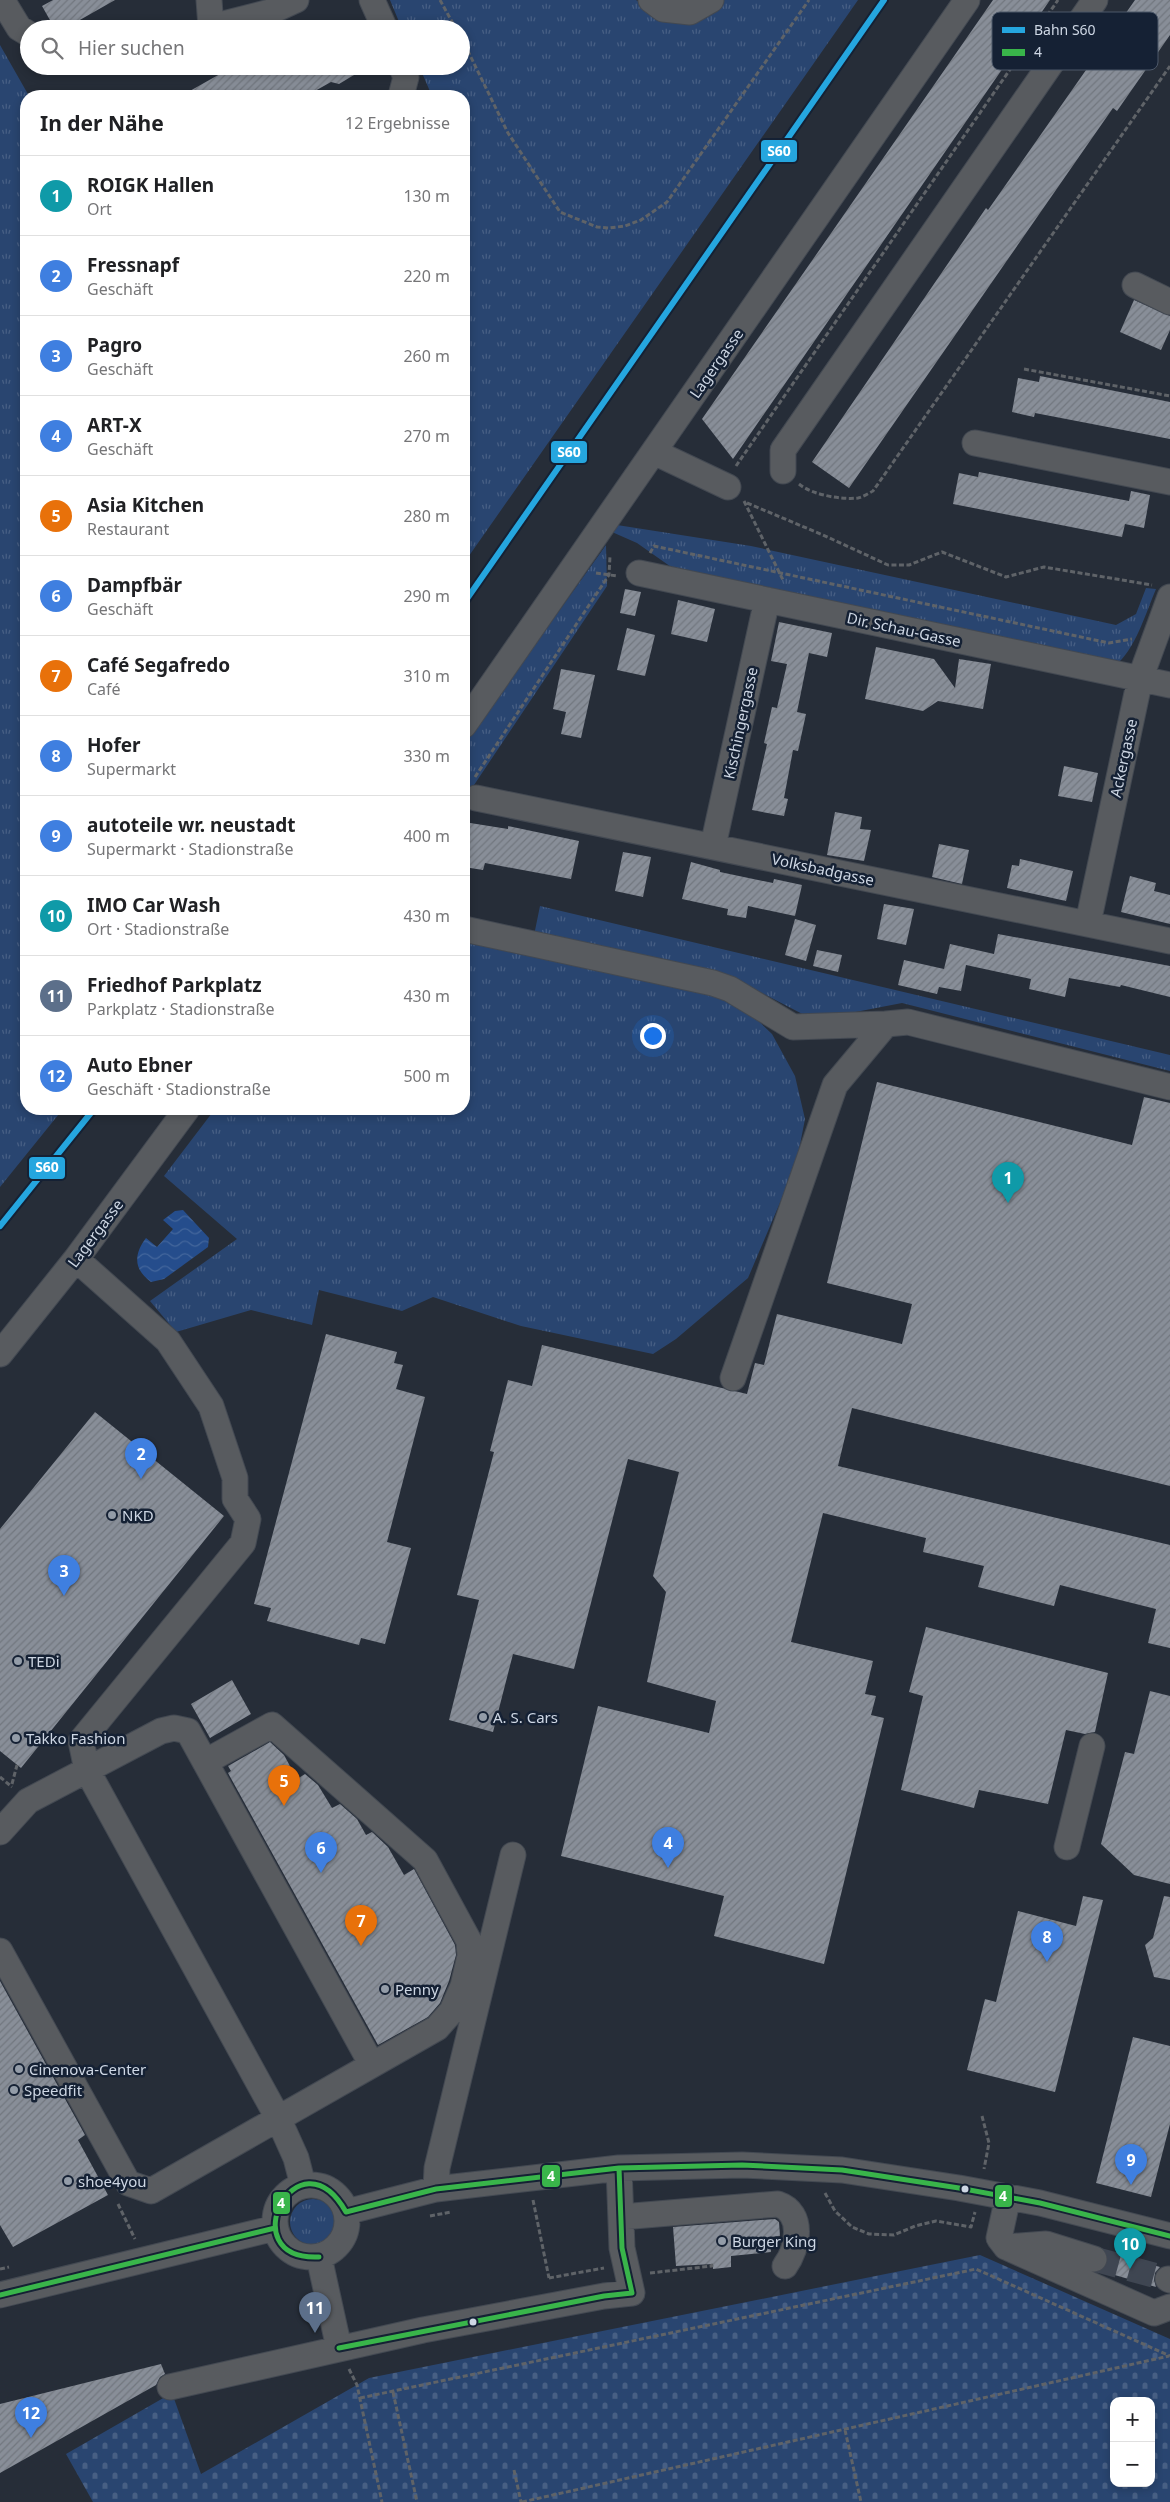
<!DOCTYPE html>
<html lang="de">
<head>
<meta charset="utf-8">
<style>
  :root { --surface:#fff; --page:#f2f2f2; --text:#202124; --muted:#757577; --line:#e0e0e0; --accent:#54585f }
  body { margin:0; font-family:"Noto Sans",sans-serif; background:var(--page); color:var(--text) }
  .controls { position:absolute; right:15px; bottom:15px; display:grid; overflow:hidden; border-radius:10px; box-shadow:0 2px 8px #0003 }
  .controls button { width:45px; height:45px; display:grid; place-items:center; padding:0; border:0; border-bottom:1px solid var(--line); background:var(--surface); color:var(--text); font:25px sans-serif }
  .you { position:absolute; left:652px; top:1035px; width:18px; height:18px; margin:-12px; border:4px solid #fff; border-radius:50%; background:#1a73e8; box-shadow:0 0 0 8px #1a73e833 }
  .badge { display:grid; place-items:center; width:32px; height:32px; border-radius:50%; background:var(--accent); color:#fff; font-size:16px; font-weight:700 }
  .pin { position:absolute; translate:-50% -41px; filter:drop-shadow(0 1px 2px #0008) }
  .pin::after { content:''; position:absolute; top:26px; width:18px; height:15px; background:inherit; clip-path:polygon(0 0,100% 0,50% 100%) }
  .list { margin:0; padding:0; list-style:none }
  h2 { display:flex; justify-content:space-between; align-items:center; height:65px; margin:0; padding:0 20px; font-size:21px }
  h2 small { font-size:16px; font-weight:400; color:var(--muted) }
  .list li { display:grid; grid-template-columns:32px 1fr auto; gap:15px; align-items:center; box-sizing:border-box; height:80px; padding:0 20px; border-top:1px solid var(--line) }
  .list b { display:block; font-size:19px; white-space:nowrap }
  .list p { margin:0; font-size:16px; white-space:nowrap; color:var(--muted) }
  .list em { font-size:16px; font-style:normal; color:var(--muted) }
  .icon { flex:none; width:28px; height:28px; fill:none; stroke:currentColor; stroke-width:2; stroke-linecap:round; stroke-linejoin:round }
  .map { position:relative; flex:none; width:1170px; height:2502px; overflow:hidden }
  .search { position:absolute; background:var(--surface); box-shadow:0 2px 8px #0003; left:20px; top:20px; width:450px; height:55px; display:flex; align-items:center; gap:12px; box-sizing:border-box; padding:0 18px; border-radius:28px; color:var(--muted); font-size:19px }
  .panel { position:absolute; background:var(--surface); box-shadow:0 2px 8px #0003; left:20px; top:90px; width:450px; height:1025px; border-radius:20px }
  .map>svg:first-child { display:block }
  .grass { fill:url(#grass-tufts) }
  .cemetery { fill:url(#cemetery-stones); fill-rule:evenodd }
  .water { fill:url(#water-waves) }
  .building { fill:url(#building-hatch) }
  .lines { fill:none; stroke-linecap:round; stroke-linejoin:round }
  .minor-tunnel { stroke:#3f4652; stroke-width:25; stroke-dasharray:25 12; stroke-linecap:butt }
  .minor-casing { stroke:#434952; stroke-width:27 }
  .path { stroke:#5f6368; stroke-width:3; stroke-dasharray:5 2.5; stroke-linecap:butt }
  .minor { stroke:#585b5f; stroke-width:25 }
  .bus-1-casing { stroke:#152134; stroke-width:9 }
  .bus-1 { stroke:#39b54a; stroke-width:5 }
  .rail-1-casing { stroke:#152134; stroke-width:10 }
  .rail-1 { stroke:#25a6df; stroke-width:6 }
  .poi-dot { fill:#939ca8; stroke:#152134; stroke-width:2 }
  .bus-dot { fill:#ced7e4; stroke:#152134; stroke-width:2 }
  .labels { text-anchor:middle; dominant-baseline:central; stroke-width:5; stroke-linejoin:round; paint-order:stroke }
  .street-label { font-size:15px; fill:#ced7e4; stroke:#152134 }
  .poi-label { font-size:15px; fill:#ced7e4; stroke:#152134; text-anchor:start }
  .key { fill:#152134; stroke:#4c5869; stroke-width:1 }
  .key-label { font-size:14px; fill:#ced7e4 }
  .line-badge { stroke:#152134; stroke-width:2 }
  .badge-label { font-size:14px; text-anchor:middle; font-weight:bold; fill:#fff }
</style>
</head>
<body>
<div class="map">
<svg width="1170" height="2502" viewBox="0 0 1170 2502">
  <defs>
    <pattern id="grass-tufts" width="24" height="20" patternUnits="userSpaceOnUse" patternTransform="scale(1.25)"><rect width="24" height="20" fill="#294570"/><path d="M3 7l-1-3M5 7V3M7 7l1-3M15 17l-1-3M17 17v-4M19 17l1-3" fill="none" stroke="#475f84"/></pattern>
    <pattern id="cemetery-stones" width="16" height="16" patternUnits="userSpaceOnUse" patternTransform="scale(1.25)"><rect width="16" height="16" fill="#294570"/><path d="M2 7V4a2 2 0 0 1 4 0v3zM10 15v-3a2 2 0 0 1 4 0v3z" fill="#475f84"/></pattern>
    <pattern id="water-waves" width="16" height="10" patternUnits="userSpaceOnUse" patternTransform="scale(1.25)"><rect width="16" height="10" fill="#254d8c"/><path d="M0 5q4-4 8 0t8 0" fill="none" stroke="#43669c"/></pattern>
    <pattern id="building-hatch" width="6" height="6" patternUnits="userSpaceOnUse" patternTransform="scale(1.25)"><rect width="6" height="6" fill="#888e98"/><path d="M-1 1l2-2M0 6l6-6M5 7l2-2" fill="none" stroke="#72777f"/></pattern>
  </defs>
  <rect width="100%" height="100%" fill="#262d38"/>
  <!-- grass -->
  <path class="grass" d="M 390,0 L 636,0 L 661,18 L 722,0 L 858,0 L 464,563 L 464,96 L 432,96 L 419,66 L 461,66 L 461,29 L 402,29 Z
    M 0,45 L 29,96 L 26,96 L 26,1109 L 63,1109 L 0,1187 Z
    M 617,525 L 751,546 L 1116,625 L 1136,614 L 1146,588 L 1156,589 C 1147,610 1134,653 1115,665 L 674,569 L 637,543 L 612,532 Z
    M 606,545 L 607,586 L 464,800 L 464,745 Z
    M 540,906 L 1170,1055 L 1170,1071 L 902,1003 L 814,1020 L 729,976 L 746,1009 L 772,1034 L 795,1076 L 805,1119 L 796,1165 L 748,1278 L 676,1339 L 653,1354 L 521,1326 L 433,1297 L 402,1311 L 319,1290 L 312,1325 L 251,1310 L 176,1332 L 150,1301 L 237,1239 L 164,1176 L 215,1109 L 464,1109 L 464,940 L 530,955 Z
    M290 2222a23 23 0 1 1 46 0a23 23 0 1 1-46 0Z"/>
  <!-- cemetery -->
  <path class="cemetery" d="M 980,2255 L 1170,2339 L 1170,2502 L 93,2502 L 66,2454 L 172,2393 L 201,2474 L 369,2378 ZM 1114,2401 L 1151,2401 L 1151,2483 L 1114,2483 Z"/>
  <!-- water -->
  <path class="water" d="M 183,1210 L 209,1238 L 208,1247 L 164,1279 L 151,1282 C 133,1269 134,1254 146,1238 L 157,1247 L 173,1229 L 163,1220 L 175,1211 Z"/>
  <!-- building -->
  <path class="building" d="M 53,0 L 115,0 L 64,29 L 55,29 L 42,6 Z
    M 993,0 L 1050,0 L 733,459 L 702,419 Z
    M 1135,0 L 1170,0 L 1170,35 L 1117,111 L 1113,108 L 1090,141 L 849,488 L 812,462 L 986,208 L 988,210 Z
    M 234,66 L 369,66 L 339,84 L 331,82 L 306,96 L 181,96 Z
    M 1134,300 L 1170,316 L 1170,330 L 1161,350 L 1120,332 Z
    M 1040,376 L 1170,402 L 1170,439 L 1035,413 L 1034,417 L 1012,412 L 1018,378 L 1039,382 Z
    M 979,472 L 1129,501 L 1131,491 L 1150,495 L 1144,528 L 1125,524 L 1122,537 L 953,504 L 959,473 L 978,477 Z
    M 625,589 L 641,592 L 635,616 L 620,613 Z
    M 678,600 L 715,609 L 707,642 L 671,634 Z
    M 779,622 L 832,633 L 827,657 L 809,653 L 797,712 L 806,714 L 798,751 L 793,750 L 784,798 L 788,799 L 784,816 L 752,810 L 767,744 L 764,743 L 772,707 L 777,708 L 787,664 L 771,661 Z
    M 627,628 L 655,635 L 645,676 L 617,670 Z
    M 876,647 L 934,659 L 955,688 L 959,659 L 991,664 L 983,709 L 938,701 L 923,711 L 865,699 Z
    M 561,669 L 595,675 L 581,738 L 561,734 L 566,712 L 553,709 Z
    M 1064,766 L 1098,773 L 1092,802 L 1058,796 Z
    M 835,812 L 862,817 L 860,829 L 871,830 L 864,861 L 827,855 Z
    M 464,822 L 508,829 L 508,826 L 579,841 L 571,879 L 485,863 L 483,870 L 464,867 Z
    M 939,844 L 969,850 L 962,884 L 932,877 Z
    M 623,852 L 651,857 L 643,897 L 615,891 Z
    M 1020,859 L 1073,871 L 1066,901 L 1007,888 L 1012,865 L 1019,866 Z
    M 691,862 L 720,870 L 720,872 L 773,883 L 774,879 L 802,885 L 795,916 L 748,906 L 746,918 L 727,915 L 728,909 L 682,899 Z
    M 1130,876 L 1156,883 L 1154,891 L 1170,895 L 1170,924 L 1121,912 Z
    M 884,904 L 914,909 L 906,945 L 877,939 Z
    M 795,919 L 816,925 L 806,961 L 785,955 Z
    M 998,934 L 1170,966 L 1170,997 L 1121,985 L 1120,987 L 1069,978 L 1065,997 L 1029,989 L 1031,979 L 966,965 L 961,991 L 939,987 L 937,994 L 898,985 L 904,960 L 944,969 L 950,944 L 994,954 Z
    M 817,950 L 842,955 L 838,972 L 813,966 Z
    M 877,1082 L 1132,1145 L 1144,1097 L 1170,1103 L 1170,1486 L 852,1408 L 838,1466 L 1170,1545 L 1170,1648 L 1148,1643 L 1156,1609 L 1060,1585 L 1054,1606 L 978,1587 L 984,1566 L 923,1552 L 926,1538 L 823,1513 L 791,1642 L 873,1661 L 865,1694 L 876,1696 L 871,1715 L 884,1718 L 824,1964 L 714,1936 L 724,1896 L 561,1856 L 598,1706 L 709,1733 L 716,1701 L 647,1682 L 666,1592 L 653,1576 L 679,1472 L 628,1459 L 574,1669 L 513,1654 L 493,1732 L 449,1720 L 479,1600 L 457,1595 L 494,1452 L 490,1451 L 508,1380 L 532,1386 L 542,1345 L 747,1394 L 755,1363 L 764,1365 L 777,1314 L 902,1344 L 912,1304 L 827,1283 Z
    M 326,1334 L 397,1352 L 394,1363 L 403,1365 L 396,1389 L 425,1397 L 387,1542 L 411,1548 L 385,1644 L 361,1638 L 359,1645 L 267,1621 L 271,1608 L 254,1604 Z
    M 95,1412 L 224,1516 L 21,1768 L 0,1751 L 0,1529 Z
    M 926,1627 L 1108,1673 L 1095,1732 L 1085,1734 L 1066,1730 L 1048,1804 L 979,1790 L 974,1808 L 901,1790 L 923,1696 L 909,1692 Z
    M 232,1680 L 251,1714 L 210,1738 L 191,1704 Z
    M 1150,1691 L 1170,1696 L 1170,1884 L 1134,1875 L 1101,1844 L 1125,1752 L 1134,1754 Z
    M 270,1742 L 284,1755 L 297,1779 L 305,1774 L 318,1785 L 332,1808 L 340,1804 L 357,1819 L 366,1835 L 372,1832 L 388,1847 L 404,1875 L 414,1869 L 455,1945 L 456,1955 L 449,1981 L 440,2003 L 428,2017 L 378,2045 L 228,1773 L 231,1771 L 228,1766 Z
    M 1083,1896 L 1103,1900 L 1055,2092 L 967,2070 L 985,1999 L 996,2002 L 1018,1911 L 1076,1926 Z
    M 1164,1896 L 1170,1897 L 1170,1980 L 1154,1977 L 1145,1945 L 1153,1938 Z
    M 0,1981 L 85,2135 L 78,2140 L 108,2195 L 13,2247 L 0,2225 Z
    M 1133,2037 L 1170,2046 L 1170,2124 L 1151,2197 L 1096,2183 Z
    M 775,2219 L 779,2222 L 780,2236 L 770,2237 L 771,2252 L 731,2256 L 731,2267 L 713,2269 L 713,2264 L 676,2266 L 673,2227 Z
    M 1106,2252 L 1160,2267 L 1155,2273 L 1154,2280 L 1156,2287 L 1101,2271 L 1108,2263 Z
    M 161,2364 L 165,2374 L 160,2377 L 156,2385 L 0,2473 L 0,2404 Z"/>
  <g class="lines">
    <!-- minor-tunnel -->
    <path class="minor-tunnel" d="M 1094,2259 L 1168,2279"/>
    <defs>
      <path id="minor" d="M 2,0 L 19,28 L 29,34
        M 209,0 L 211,27 L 270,12 L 296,0
        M 372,0 L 385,29
        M 651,0 L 663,9 L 690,12 L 711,0
        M 401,96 L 406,77 L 401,66
        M 1135,285 L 1170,302
        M 975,443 L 1170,482
        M 654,452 L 728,487
        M 783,471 L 783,450 L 1095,0
        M 639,573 L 1170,685
        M 464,725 L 967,0
        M 476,798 L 1170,941
        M 713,846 L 767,600
        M 1088,923 L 1140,679 L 1170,597
        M 464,929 L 713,983 L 730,989 L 793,1027 L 886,1024
        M 76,1259 L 168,1341 L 211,1406 L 235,1478 L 235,1499 L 248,1519 L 243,1543 L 81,1741 L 87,1770 L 278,2118 L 296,2158 L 303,2185
        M 0,1354 L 76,1259 L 187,1109
        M 733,1378 L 835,1085 L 886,1024 L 908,1022 L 1170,1087
        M 205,1762 L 272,1725 L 425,1860 L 469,1941 L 470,1956 L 463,1986 L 452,2011 L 437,2028 L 372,2065
        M 0,1832 L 28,1801 L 161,1731 L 174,1728 L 188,1731 L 372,2065 L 151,2191 L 128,2183 L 0,1951
        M 1067,1847 L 1092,1746
        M275 2221a36 36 0 1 1 72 0a36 36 0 1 1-72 0Z
        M 436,2189 L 437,2168 L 513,1855
        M 346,2212 L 436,2189 L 619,2168 L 742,2165 L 842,2170 L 959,2188 L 1040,2203 L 1170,2236
        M 621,2217 L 778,2204 C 805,2213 798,2248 785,2266
        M 1006,2247 L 999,2238 L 1008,2197
        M 319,2257 L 339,2348
        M 1094,2259 L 1046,2244 L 1006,2247 L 1154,2313 L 1170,2307
        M 1168,2279 L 1170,2280
        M 0,2295 L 275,2228
        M 170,2387 L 423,2330 L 604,2296 L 632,2293 L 622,2248 L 619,2168"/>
    </defs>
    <!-- minor casing -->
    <use href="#minor" class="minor-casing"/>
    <!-- path -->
    <path class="path" d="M 440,0 L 456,29
      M 461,37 L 508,133 L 560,212 L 597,227 L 609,228 L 625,226 L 641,220 L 667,202 L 809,0
      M 1024,369 L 1170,396
      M 736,466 L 1058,0
      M 799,484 C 812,495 842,500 858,498 C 863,497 869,493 873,491 L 1170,66
      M 744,501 L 783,580
      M 747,503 L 823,535 L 888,565 L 909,565 L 942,552 L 1006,577 L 1044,567 L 1152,585
      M 650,553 L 654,546 L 1109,643 L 1132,639
      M 596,573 L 617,576
      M 475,777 L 609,575 L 610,556
      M 0,1777 L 12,1787
      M 12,1784 L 17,1765
      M 982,2116 L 989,2143 L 984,2169
      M 825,2193 L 835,2211 L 852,2227 L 869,2234 L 894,2235 L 915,2226 L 936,2221 L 971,2227 L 975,2212
      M 533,2200 L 549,2278
      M 118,2204 L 135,2239
      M 430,2216 L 451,2212
      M 0,2269 L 9,2267
      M 650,2273 L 712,2266 L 711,2264
      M 549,2278 L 604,2268
      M 349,2369 L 357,2385 L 382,2502
      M 393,2392 L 417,2502
      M 360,2398 L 976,2269 L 1170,2356
      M 845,2430 L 861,2502
      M 514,2470 L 521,2502
      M 522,2502 L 1169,2356"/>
    <!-- minor -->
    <use href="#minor" class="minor"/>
    <defs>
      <path id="bus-1" d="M 619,2168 L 622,2248 L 632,2293
        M 346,2212 L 436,2189 L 619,2168 L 742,2165 L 842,2170 L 959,2188 L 1040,2203 L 1170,2236
        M 319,2257 C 229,2261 298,2127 346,2212
        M 0,2295 L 275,2228
        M 339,2348 L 604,2296 L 632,2293"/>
    </defs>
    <!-- bus-1 casing -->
    <use href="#bus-1" class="bus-1-casing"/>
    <!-- bus-1 -->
    <use href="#bus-1" class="bus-1"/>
    <defs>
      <path id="rail-1" d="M 464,603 L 884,0
        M 0,1226 L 94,1109"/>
    </defs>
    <!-- rail-1 casing -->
    <use href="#rail-1" class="rail-1-casing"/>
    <!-- rail-1 -->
    <use href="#rail-1" class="rail-1"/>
  </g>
  <!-- markers -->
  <g class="poi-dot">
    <circle cx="112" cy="1515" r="5"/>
    <circle cx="18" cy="1661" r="5"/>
    <circle cx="483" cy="1717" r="5"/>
    <circle cx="16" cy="1738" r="5"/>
    <circle cx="385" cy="1989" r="5"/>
    <circle cx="19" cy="2069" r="5"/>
    <circle cx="14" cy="2090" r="5"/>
    <circle cx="68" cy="2181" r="5"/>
    <circle cx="722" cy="2241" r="5"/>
  </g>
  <g class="bus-dot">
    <circle cx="965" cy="2189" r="4.5"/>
    <circle cx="473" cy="2322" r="4.5"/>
  </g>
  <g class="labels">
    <!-- street labels -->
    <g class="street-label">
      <text transform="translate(716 363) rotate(-55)">Lagergasse</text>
      <text transform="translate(904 629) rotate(12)">Dir. Schau-Gasse</text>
      <text transform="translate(740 723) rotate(-78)">Kischingergasse</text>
      <text transform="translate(1123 758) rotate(-78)">Ackergasse</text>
      <text transform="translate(823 869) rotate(12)">Volksbadgasse</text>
      <text transform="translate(95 1233) rotate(-53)">Lagergasse</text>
    </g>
    <!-- poi labels -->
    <g class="poi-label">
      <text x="122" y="1515">NKD</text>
      <text x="28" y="1661">TEDi</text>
      <text x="493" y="1717">A. S. Cars</text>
      <text x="26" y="1738">Takko Fashion</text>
      <text x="395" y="1989">Penny</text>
      <text x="29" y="2069">Cinenova-Center</text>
      <text x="24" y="2090">Speedfit</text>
      <text x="78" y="2181">shoe4you</text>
      <text x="732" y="2241">Burger King</text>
    </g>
  </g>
  <!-- legend -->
  <rect x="992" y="12" width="166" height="58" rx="8" class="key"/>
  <rect x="1002" y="27" width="23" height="6" fill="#25a6df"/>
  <rect x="1002" y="49" width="23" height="7" fill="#39b54a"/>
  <g class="key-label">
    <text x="1034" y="35">Bahn S60</text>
    <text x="1034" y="57">4</text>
  </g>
  <g class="line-badge">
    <rect x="760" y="139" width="38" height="24" rx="5" fill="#25a6df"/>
    <rect x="550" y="440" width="38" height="24" rx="5" fill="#25a6df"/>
    <rect x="28" y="1156" width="38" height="24" rx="5" fill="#25a6df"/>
    <rect x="541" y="2164" width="20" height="24" rx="5" fill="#39b54a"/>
    <rect x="994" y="2184" width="19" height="24" rx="5" fill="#39b54a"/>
    <rect x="272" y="2191" width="19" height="24" rx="5" fill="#39b54a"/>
  </g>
  <g class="badge-label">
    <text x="779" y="156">S60</text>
    <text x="569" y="457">S60</text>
    <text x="47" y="1172">S60</text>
    <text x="551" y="2181">4</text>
    <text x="1003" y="2201">4</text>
    <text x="281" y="2208">4</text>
  </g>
</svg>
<div class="controls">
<button>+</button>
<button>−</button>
</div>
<div class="you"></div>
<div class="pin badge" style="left:1008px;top:1203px;background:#0f9aa8">1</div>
<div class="pin badge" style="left:141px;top:1479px;background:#3f7fe0">2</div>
<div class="pin badge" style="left:64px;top:1596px;background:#3f7fe0">3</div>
<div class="pin badge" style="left:668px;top:1868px;background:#3f7fe0">4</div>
<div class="pin badge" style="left:284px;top:1806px;background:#e8710a">5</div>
<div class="pin badge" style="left:321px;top:1873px;background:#3f7fe0">6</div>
<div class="pin badge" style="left:361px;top:1946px;background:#e8710a">7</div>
<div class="pin badge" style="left:1047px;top:1962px;background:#3f7fe0">8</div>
<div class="pin badge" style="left:1131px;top:2185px;background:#3f7fe0">9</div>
<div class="pin badge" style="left:1130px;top:2269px;background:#0f9aa8">10</div>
<div class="pin badge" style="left:315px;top:2333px;background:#5c6f8a">11</div>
<div class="pin badge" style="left:31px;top:2438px;background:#3f7fe0">12</div>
<div class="search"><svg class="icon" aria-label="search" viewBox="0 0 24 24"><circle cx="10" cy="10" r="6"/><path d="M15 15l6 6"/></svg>Hier suchen</div>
<section class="panel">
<h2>In der Nähe<small>12 Ergebnisse</small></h2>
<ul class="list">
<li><span class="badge" style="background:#0f9aa8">1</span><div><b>ROIGK Hallen</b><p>Ort</p></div><em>130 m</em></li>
<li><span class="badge" style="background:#3f7fe0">2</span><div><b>Fressnapf</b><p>Geschäft</p></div><em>220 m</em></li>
<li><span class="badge" style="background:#3f7fe0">3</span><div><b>Pagro</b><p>Geschäft</p></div><em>260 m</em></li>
<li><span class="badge" style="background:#3f7fe0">4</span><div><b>ART-X</b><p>Geschäft</p></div><em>270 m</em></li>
<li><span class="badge" style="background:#e8710a">5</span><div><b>Asia Kitchen</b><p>Restaurant</p></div><em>280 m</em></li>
<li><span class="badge" style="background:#3f7fe0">6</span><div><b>Dampfbär</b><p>Geschäft</p></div><em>290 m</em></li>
<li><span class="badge" style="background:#e8710a">7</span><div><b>Café Segafredo</b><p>Café</p></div><em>310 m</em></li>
<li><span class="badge" style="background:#3f7fe0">8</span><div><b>Hofer</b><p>Supermarkt</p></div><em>330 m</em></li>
<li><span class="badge" style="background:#3f7fe0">9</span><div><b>autoteile wr. neustadt</b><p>Supermarkt · Stadionstraße</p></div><em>400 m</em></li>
<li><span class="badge" style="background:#0f9aa8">10</span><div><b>IMO Car Wash</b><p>Ort · Stadionstraße</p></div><em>430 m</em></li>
<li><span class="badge" style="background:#5c6f8a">11</span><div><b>Friedhof Parkplatz</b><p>Parkplatz · Stadionstraße</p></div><em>430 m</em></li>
<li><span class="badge" style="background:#3f7fe0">12</span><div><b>Auto Ebner</b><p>Geschäft · Stadionstraße</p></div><em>500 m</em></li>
</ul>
</section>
</div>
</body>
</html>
